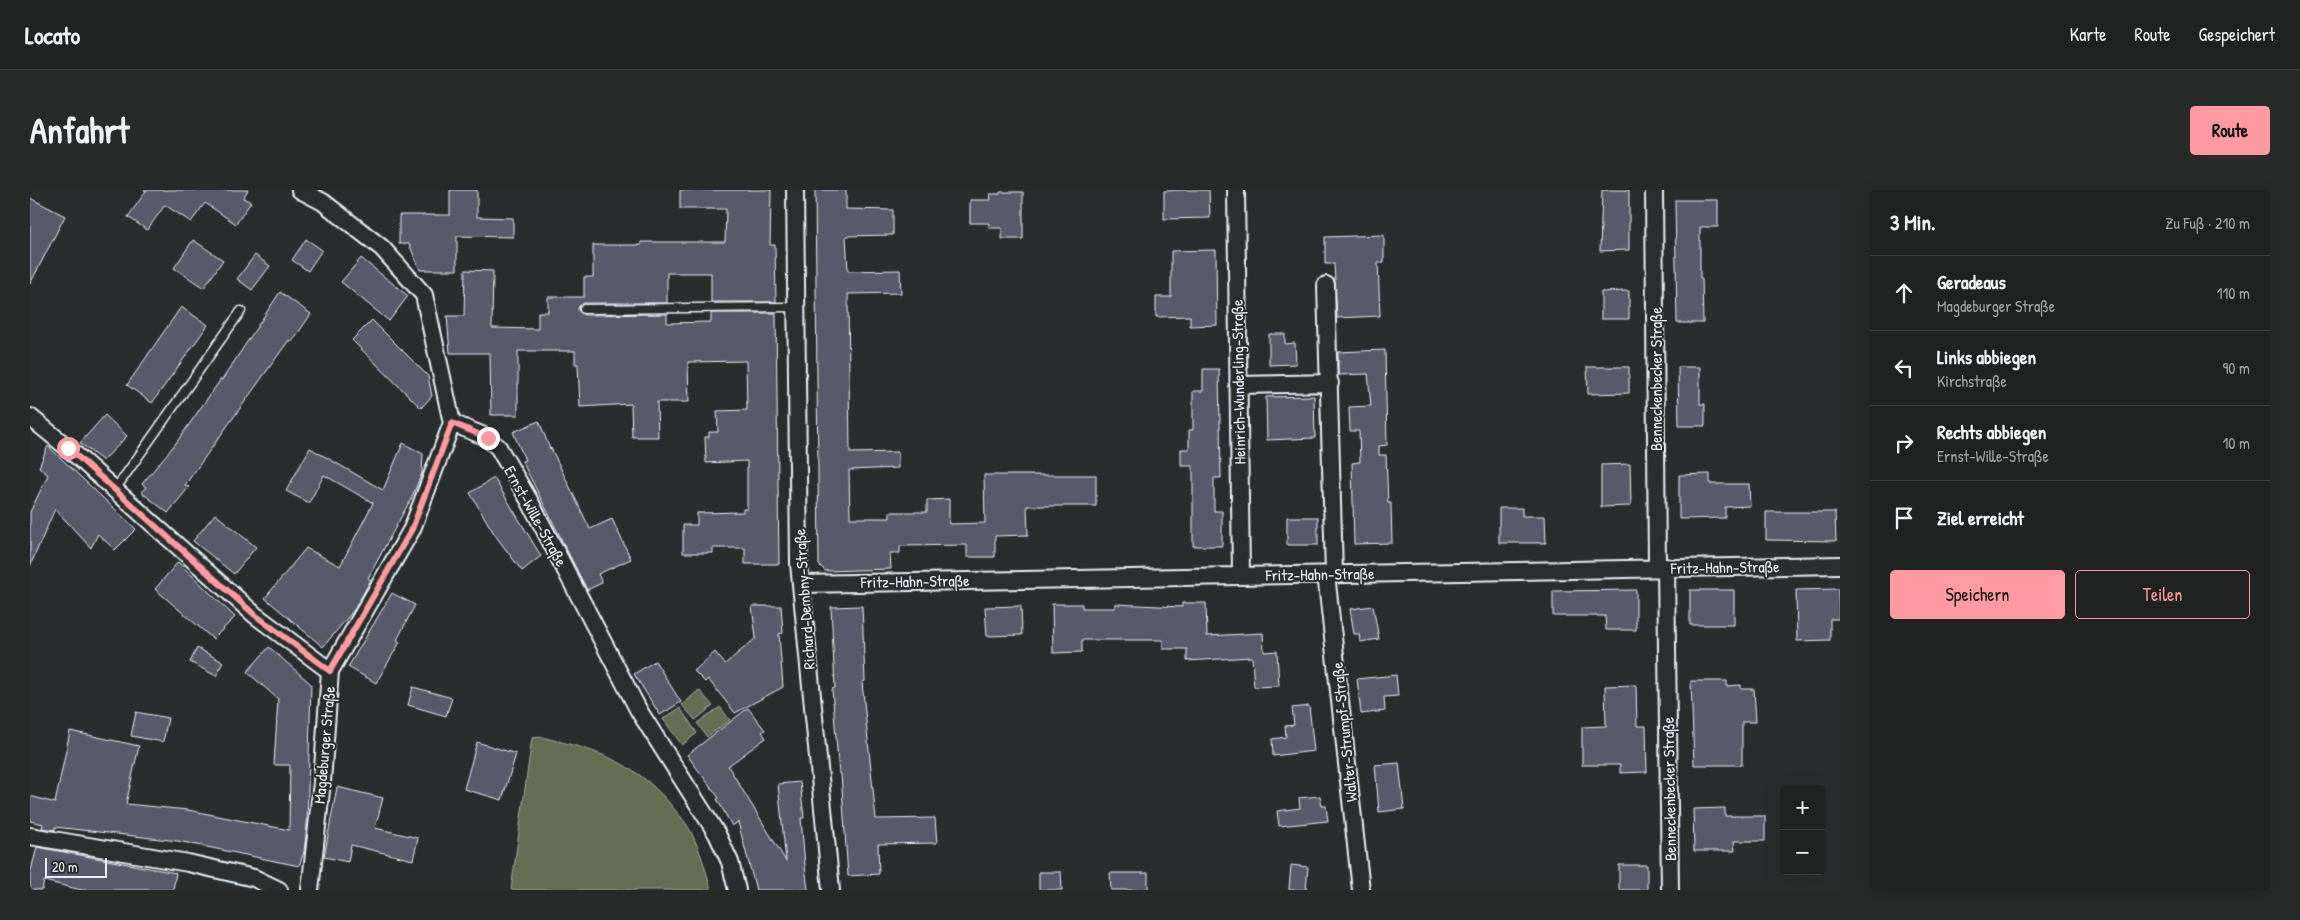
<!DOCTYPE html>
<html lang="de">
<head>
<meta charset="utf-8">
<style>
  :root { --surface:#202222; --page:#282a2a; --text:#f1f3f6; --muted:#a2a4a5; --line:#3d3f40; --accent:#ff9aa2 }
  body { margin:0; font-family:"Patrick Hand",sans-serif; background:var(--page); color:var(--text) }
  .controls { position:absolute; right:15px; bottom:15px; display:grid; overflow:hidden; border-radius:5px; box-shadow:0 5px 20px #0002 }
  .controls button { width:45px; height:45px; display:grid; place-items:center; padding:0; border:0; border-bottom:1px solid var(--line); background:var(--surface); color:var(--text); font:25px sans-serif }
  .scale { position:absolute; left:15px; bottom:12px; width:62px; box-sizing:border-box; padding-left:5px; border:2px solid #e8f1f8; border-top:0; font-size:14px; line-height:18px; white-space:nowrap; color:#e8f1f8; -webkit-text-stroke:4px #2a2d2e; paint-order:stroke }
  .stop { position:absolute; width:15px; height:15px; margin:-11px; border:4px solid #ff9aa2; border-radius:50%; background:#fff }
  .stop.end { background:#ff9aa2; border-color:#fff; box-shadow:0 1px 5px #0008 }
  .list { margin:0; padding:0; list-style:none }
  h2 { display:flex; justify-content:space-between; align-items:center; height:65px; margin:0; padding:0 20px; font-size:21px }
  h2 small { font-size:16px; font-weight:400; color:var(--muted) }
  .list li { display:grid; grid-template-columns:32px 1fr auto; gap:15px; align-items:center; box-sizing:border-box; height:75px; padding:0 20px; border-top:1px solid var(--line) }
  .list b { display:block; font-size:19px; white-space:nowrap }
  .list p { margin:0; font-size:16px; white-space:nowrap; color:var(--muted) }
  .list em { font-size:16px; font-style:normal; color:var(--muted) }
  .actions { display:flex; gap:10px; padding:15px 20px }
  .actions a { flex:1; padding:11px 0; border:1px solid var(--accent); border-radius:5px; text-align:center; font-size:18px; color:var(--accent) }
  .actions .main { background:var(--accent); color:#111 }
  .icon { flex:none; width:28px; height:28px; fill:none; stroke:currentColor; stroke-width:2; stroke-linecap:round; stroke-linejoin:round }
  .map { position:relative; flex:none; width:1810px; height:700px; overflow:hidden; border-radius:5px }
  header { display:flex; align-items:center; gap:30px; box-sizing:border-box; height:70px; padding:0 25px; background:var(--surface); border-bottom:1px solid var(--line) }
  header strong { font-size:24px }
  nav { display:flex; gap:28px; margin-inline-start:auto; font-size:18px }
  .intro { display:flex; align-items:center; justify-content:space-between; box-sizing:border-box; height:120px; padding:0 30px }
  h1 { margin:0; font-size:35px }
  .button { padding:12px 22px; border-radius:5px; background:var(--accent); color:#111; font-size:18px; font-weight:700 }
  main { display:flex; gap:30px; padding:0 30px }
  aside { flex:1; background:var(--surface); border-radius:5px; box-shadow:0 5px 20px #0002 }
  .map>svg:first-child { display:block }
  .green { fill:#656d53; stroke:#a6afa6 }
  .building { fill:#595a6c; stroke:#e8f1f8 }
  .lines { fill:none; stroke-linecap:round; stroke-linejoin:round }
  .service-casing { stroke:#e8f1f8; stroke-width:11 }
  .minor-casing { stroke:#e8f1f8; stroke-width:20 }
  .service { stroke:#2a2d2e; stroke-width:8 }
  .minor { stroke:#2a2d2e; stroke-width:16 }
  .route { stroke:#ff9aa2; stroke-width:6 }
  .labels { text-anchor:middle; dominant-baseline:central; stroke-width:4; stroke-linejoin:round; paint-order:stroke }
  .street-label { font-size:16px; fill:#e8f1f8; stroke:#2a2d2e }
</style>
</head>
<body>
<header>
<strong>Locato</strong>
<nav><a>Karte</a><a>Route</a><a>Gespeichert</a></nav>
</header>
<div class="intro"><h1>Anfahrt</h1><a class="button">Route</a></div>
<main>
<div class="map">
<svg width="1810" height="700" viewBox="0 0 1810 700">
  <rect width="100%" height="100%" fill="#2a2d2e"/>
  <filter id="ink" filterUnits="userSpaceOnUse"><feTurbulence type="fractalNoise" baseFrequency=".02" numOctaves="2"/><feDisplacementMap in="SourceGraphic" scale="10" xChannelSelector="R" yChannelSelector="G"/><feConvolveMatrix kernelMatrix="1 2 1 2 8 2 1 2 1" color-interpolation-filters="sRGB"/></filter>
  <g filter="url(#ink)">
    <!-- green -->
    <path class="green" d="M 669,500 L 683,516 L 665,530 L 652,515 Z
      M 690,517 L 700,530 L 677,547 L 667,533 Z
      M 650,518 L 667,543 L 652,555 L 633,529 Z
      M 511,547 C 567,560 609,573 645,620 C 651,627 657,634 661,642 C 670,660 676,680 681,700 L 481,700 L 502,548 Z"/>
    <!-- building -->
    <path class="building" d="M 114,0 L 218,0 L 213,8 L 221,12 L 206,34 L 175,13 L 161,32 L 135,15 L 117,40 L 98,27 L 116,1 Z
      M 420,0 L 447,0 L 447,27 L 483,28 L 483,47 L 427,46 L 427,80 L 390,80 L 379,54 L 369,54 L 369,25 L 420,25 Z
      M 650,0 L 741,0 L 740,55 L 745,55 L 746,112 L 681,112 L 681,83 L 637,83 L 637,113 L 554,113 L 549,116 L 548,120 L 554,125 L 637,124 L 637,133 L 681,132 L 681,123 L 746,123 L 749,374 L 715,374 L 715,358 L 683,358 L 683,363 L 653,363 L 653,335 L 667,335 L 667,323 L 713,322 L 713,319 L 717,319 L 717,271 L 676,273 L 675,247 L 679,247 L 679,242 L 688,242 L 687,221 L 717,220 L 716,171 L 658,172 L 659,212 L 627,212 L 628,247 L 602,247 L 601,214 L 550,217 L 548,174 L 545,174 L 545,161 L 488,161 L 488,225 L 461,225 L 460,163 L 420,163 L 417,126 L 434,126 L 435,80 L 463,81 L 462,138 L 508,139 L 508,122 L 518,122 L 518,107 L 554,107 L 554,87 L 563,87 L 563,55 L 611,55 L 611,52 L 695,52 L 696,19 L 650,19 Z
      M 785,0 L 816,0 L 816,19 L 863,20 L 863,45 L 816,46 L 818,81 L 870,80 L 871,103 L 818,104 L 820,263 L 868,262 L 868,278 L 819,280 L 820,328 L 860,328 L 860,322 L 897,322 L 897,310 L 919,309 L 919,334 L 955,333 L 954,285 L 1066,285 L 1066,316 L 997,316 L 998,345 L 965,346 L 965,367 L 937,367 L 937,355 L 870,356 L 870,363 L 860,363 L 861,379 L 795,381 L 789,375 Z
      M 1151,0 L 1179,0 L 1180,28 L 1134,29 L 1134,1 Z
      M 1572,0 L 1599,0 L 1599,60 L 1570,61 Z
      M 970,2 L 993,2 L 993,49 L 972,49 L 972,38 L 959,38 L 959,33 L 940,33 L 940,10 L 961,10 L 960,4 L 970,4 Z
      M 0,8 L 35,26 L 0,94 Z
      M 1645,10 L 1688,10 L 1688,37 L 1670,37 L 1670,88 L 1672,88 L 1673,133 L 1647,133 Z
      M 1354,45 L 1354,73 L 1348,73 L 1350,126 L 1307,128 L 1304,74 L 1295,74 L 1295,47 Z
      M 276,49 L 292,60 L 278,81 L 262,70 Z
      M 163,50 L 193,70 L 174,98 L 144,78 Z
      M 1186,60 L 1187,135 L 1160,136 L 1160,126 L 1126,127 L 1126,107 L 1141,107 L 1141,61 Z
      M 225,65 L 240,76 L 222,100 L 207,89 Z
      M 331,68 L 378,106 L 359,131 L 311,92 Z
      M 1599,101 L 1599,129 L 1571,129 L 1571,102 Z
      M 250,102 L 281,124 L 262,152 L 259,150 L 155,295 L 159,297 L 138,323 L 111,302 L 116,297 L 112,294 L 146,253 L 191,189 L 192,190 Z
      M 151,117 L 178,135 L 122,213 L 97,195 Z
      M 342,130 L 398,186 L 402,206 L 391,218 L 322,150 Z
      M 1239,144 L 1255,144 L 1255,154 L 1265,153 L 1266,174 L 1239,175 Z
      M 1355,160 L 1357,255 L 1349,256 L 1349,265 L 1356,265 L 1358,313 L 1361,313 L 1362,353 L 1324,354 L 1322,273 L 1330,272 L 1329,241 L 1320,241 L 1319,217 L 1341,216 L 1338,184 L 1308,185 L 1308,162 Z
      M 1557,177 L 1599,177 L 1599,203 L 1558,204 Z
      M 1648,177 L 1670,177 L 1670,214 L 1675,214 L 1675,236 L 1649,236 Z
      M 1173,179 L 1189,179 L 1191,288 L 1184,288 L 1184,321 L 1192,321 L 1192,356 L 1163,356 L 1163,276 L 1151,276 L 1151,259 L 1159,259 L 1159,240 L 1163,240 L 1163,201 L 1173,201 Z
      M 1284,206 L 1285,248 L 1237,250 L 1236,207 Z
      M 75,225 L 97,246 L 73,271 L 50,253 Z
      M 509,231 L 520,259 L 521,258 L 560,339 L 582,329 L 601,369 L 568,384 L 572,393 L 557,400 L 492,271 L 495,270 L 483,242 Z
      M 373,253 L 393,264 L 392,283 L 382,307 L 338,388 L 341,390 L 324,420 L 293,457 L 235,408 L 276,358 L 310,376 L 343,313 L 294,285 L 279,313 L 256,301 L 280,258 L 353,300 Z
      M 18,256 L 106,339 L 85,360 L 68,344 L 61,358 L 25,319 L 0,376 L 0,322 L 18,285 L 9,277 Z
      M 1600,274 L 1601,316 L 1571,317 L 1571,275 Z
      M 1680,284 L 1680,294 L 1719,294 L 1720,316 L 1695,317 L 1695,328 L 1649,329 L 1649,285 Z
      M 464,288 L 511,366 L 492,381 L 465,345 L 440,303 Z
      M 1469,318 L 1492,318 L 1492,326 L 1515,326 L 1516,353 L 1469,353 Z
      M 1736,322 L 1805,322 L 1806,351 L 1736,350 Z
      M 185,324 L 226,357 L 204,384 L 163,351 Z
      M 1257,327 L 1288,327 L 1288,355 L 1257,355 Z
      M 148,372 L 205,427 L 183,449 L 125,399 Z
      M 1808,399 L 1809,429 L 1800,429 L 1800,450 L 1767,451 L 1766,400 Z
      M 1606,400 L 1606,440 L 1576,440 L 1575,426 L 1523,426 L 1523,401 Z
      M 1660,400 L 1704,400 L 1704,435 L 1660,435 Z
      M 362,403 L 385,415 L 367,450 L 370,452 L 346,493 L 318,477 Z
      M 1152,413 L 1176,413 L 1177,446 L 1233,443 L 1234,462 L 1247,461 L 1249,496 L 1224,497 L 1222,467 L 1157,471 L 1157,459 L 1133,459 L 1133,450 L 1052,450 L 1052,462 L 1023,463 L 1022,414 L 1052,414 L 1052,418 L 1085,418 L 1085,414 L 1152,417 Z
      M 722,416 L 751,416 L 753,443 L 749,444 L 753,497 L 705,523 L 678,489 L 675,492 L 664,481 L 685,462 L 695,474 L 726,448 Z
      M 832,416 L 835,491 L 832,492 L 846,629 L 905,628 L 907,653 L 848,654 L 849,684 L 818,686 L 811,584 L 809,584 L 802,499 L 805,498 L 801,417 Z
      M 991,416 L 992,445 L 957,446 L 955,417 Z
      M 1343,416 L 1349,449 L 1330,452 L 1329,444 L 1324,444 L 1320,419 Z
      M 239,457 L 281,494 L 277,636 L 274,662 L 269,676 L 148,651 L 25,637 L 25,640 L 12,638 L 13,634 L 0,631 L 0,606 L 25,613 L 40,541 L 109,556 L 96,614 L 158,620 L 259,640 L 260,575 L 244,575 L 248,509 L 217,482 Z
      M 167,458 L 193,472 L 186,486 L 160,472 Z
      M 625,471 L 651,512 L 630,525 L 604,484 Z
      M 1366,485 L 1368,506 L 1354,507 L 1355,521 L 1331,524 L 1327,489 Z
      M 1661,491 L 1697,491 L 1697,496 L 1711,495 L 1711,499 L 1724,499 L 1726,532 L 1712,532 L 1712,575 L 1664,575 Z
      M 1606,495 L 1607,536 L 1616,536 L 1617,582 L 1590,583 L 1590,575 L 1552,575 L 1552,537 L 1576,536 L 1575,496 Z
      M 383,497 L 422,508 L 416,526 L 378,515 Z
      M 1279,516 L 1284,561 L 1243,566 L 1242,549 L 1256,547 L 1255,536 L 1264,535 L 1262,518 Z
      M 718,518 L 735,540 L 732,542 L 736,548 L 698,576 L 756,671 L 748,594 L 770,592 L 774,628 L 771,628 L 775,676 L 778,700 L 726,700 L 708,632 L 702,636 L 687,609 L 689,608 L 657,565 Z
      M 106,522 L 138,528 L 133,552 L 101,546 Z
      M 447,552 L 486,564 L 472,610 L 434,599 Z
      M 1369,573 L 1374,619 L 1349,622 L 1345,575 Z
      M 307,597 L 353,608 L 345,638 L 388,648 L 383,670 L 321,655 L 318,672 L 294,667 Z
      M 1290,606 L 1292,616 L 1296,616 L 1298,631 L 1249,636 L 1247,621 L 1270,618 L 1269,608 Z
      M 1695,618 L 1695,626 L 1735,626 L 1735,651 L 1704,651 L 1705,661 L 1664,661 L 1663,619 Z
      M 7,657 L 146,683 L 143,700 L 52,700 L 14,691 L 12,700 L 0,700 L 0,684 Z
      M 1261,675 L 1278,677 L 1276,700 L 1259,700 Z
      M 1589,675 L 1617,675 L 1617,700 L 1589,700 Z
      M 1009,682 L 1031,682 L 1032,700 L 1009,700 Z
      M 1080,683 L 1118,683 L 1118,700 L 1081,700 Z"/>
    <g class="lines">
      <defs>
        <path id="service" d="M 554,119 L 765,117
          M 84,301 L 211,121"/>
        <path id="minor" d="M 270,0 L 293,12 L 352,58 L 394,105 L 422,233 L 454,246 L 468,257 L 499,310 L 609,521 L 687,644 L 700,672 L 707,700
          M 765,0 L 769,374 L 801,700
          M 1206,0 L 1211,385
          M 1624,0 L 1627,378
          M 1296,95 L 1304,384
          M 1208,195 L 1300,193
          M 0,227 L 38,258 L 225,425 L 300,481 L 292,592 L 280,700
          M 1636,377 L 1640,700
          M 1296,384 L 1331,700
          M 771,394 L 1810,375
          M 300,481 L 382,339 L 422,233
          M 0,646 L 158,673 L 224,688 L 249,700"/>
      </defs>
      <!-- service casing -->
      <use href="#service" class="service-casing"/>
      <!-- minor casing -->
      <use href="#minor" class="minor-casing"/>
      <!-- service -->
      <use href="#service" class="service"/>
      <!-- minor -->
      <use href="#minor" class="minor"/>
    </g>
  </g>
  <g class="lines" filter="url(#ink)">
    <!-- route -->
    <path class="route" d="M 38,258 L 225,425 L 300,481 L 382,339 L 422,233 L 458,248"/>
  </g>
  <g class="labels">
    <!-- street labels -->
    <g class="street-label">
      <text transform="translate(1626 189) rotate(-90)">Benneckenbecker Straße</text>
      <text transform="translate(1208 192) rotate(-91)">Heinrich-Wunderling-Straße</text>
      <text transform="translate(506 326) rotate(61)">Ernst-Wille-Straße</text>
      <text transform="translate(1695 377) rotate(-1)">Fritz-Hahn-Straße</text>
      <text transform="translate(1290 384) rotate(-1)">Fritz-Hahn-Straße</text>
      <text transform="translate(885 391) rotate(-1)">Fritz-Hahn-Straße</text>
      <text transform="translate(774 409) rotate(-94)">Richard-Dembny-Straße</text>
      <text transform="translate(1314 542) rotate(-96)">Walter-Strumpf-Straße</text>
      <text transform="translate(294 555) rotate(-85)">Magdeburger Straße</text>
      <text transform="translate(1639 599) rotate(-91)">Benneckenbecker Straße</text>
    </g>
  </g>
</svg>
<div class="controls">
<button>+</button>
<button>−</button>
</div>
<div class="scale">20 m</div>
<div class="stop" style="left:38px;top:258px"></div>
<div class="stop end" style="left:458px;top:248px"></div>
</div>
<aside>
<h2>3 Min.<small>Zu Fuß · 210 m</small></h2>
<ul class="list">
<li><svg class="icon" aria-label="ahead" viewBox="0 0 24 24"><path d="M12 20V5M6 11l6-6 6 6"/></svg><div><b>Geradeaus</b><p>Magdeburger Straße</p></div><em>110 m</em></li>
<li><svg class="icon" aria-label="left" viewBox="0 0 24 24"><path d="M17 20v-9H6M10 6l-5 5 5 5"/></svg><div><b>Links abbiegen</b><p>Kirchstraße</p></div><em>90 m</em></li>
<li><svg class="icon" aria-label="right" viewBox="0 0 24 24"><path d="M7 20v-9h11M14 6l5 5-5 5"/></svg><div><b>Rechts abbiegen</b><p>Ernst-Wille-Straße</p></div><em>10 m</em></li>
<li><svg class="icon" aria-label="arrive" viewBox="0 0 24 24"><path d="M6 21V4h12l-3 4 3 4H6"/></svg><div><b>Ziel erreicht</b></div></li>
</ul>
<div class="actions"><a class="main">Speichern</a><a>Teilen</a></div>
</aside>
</main>
</body>
</html>
